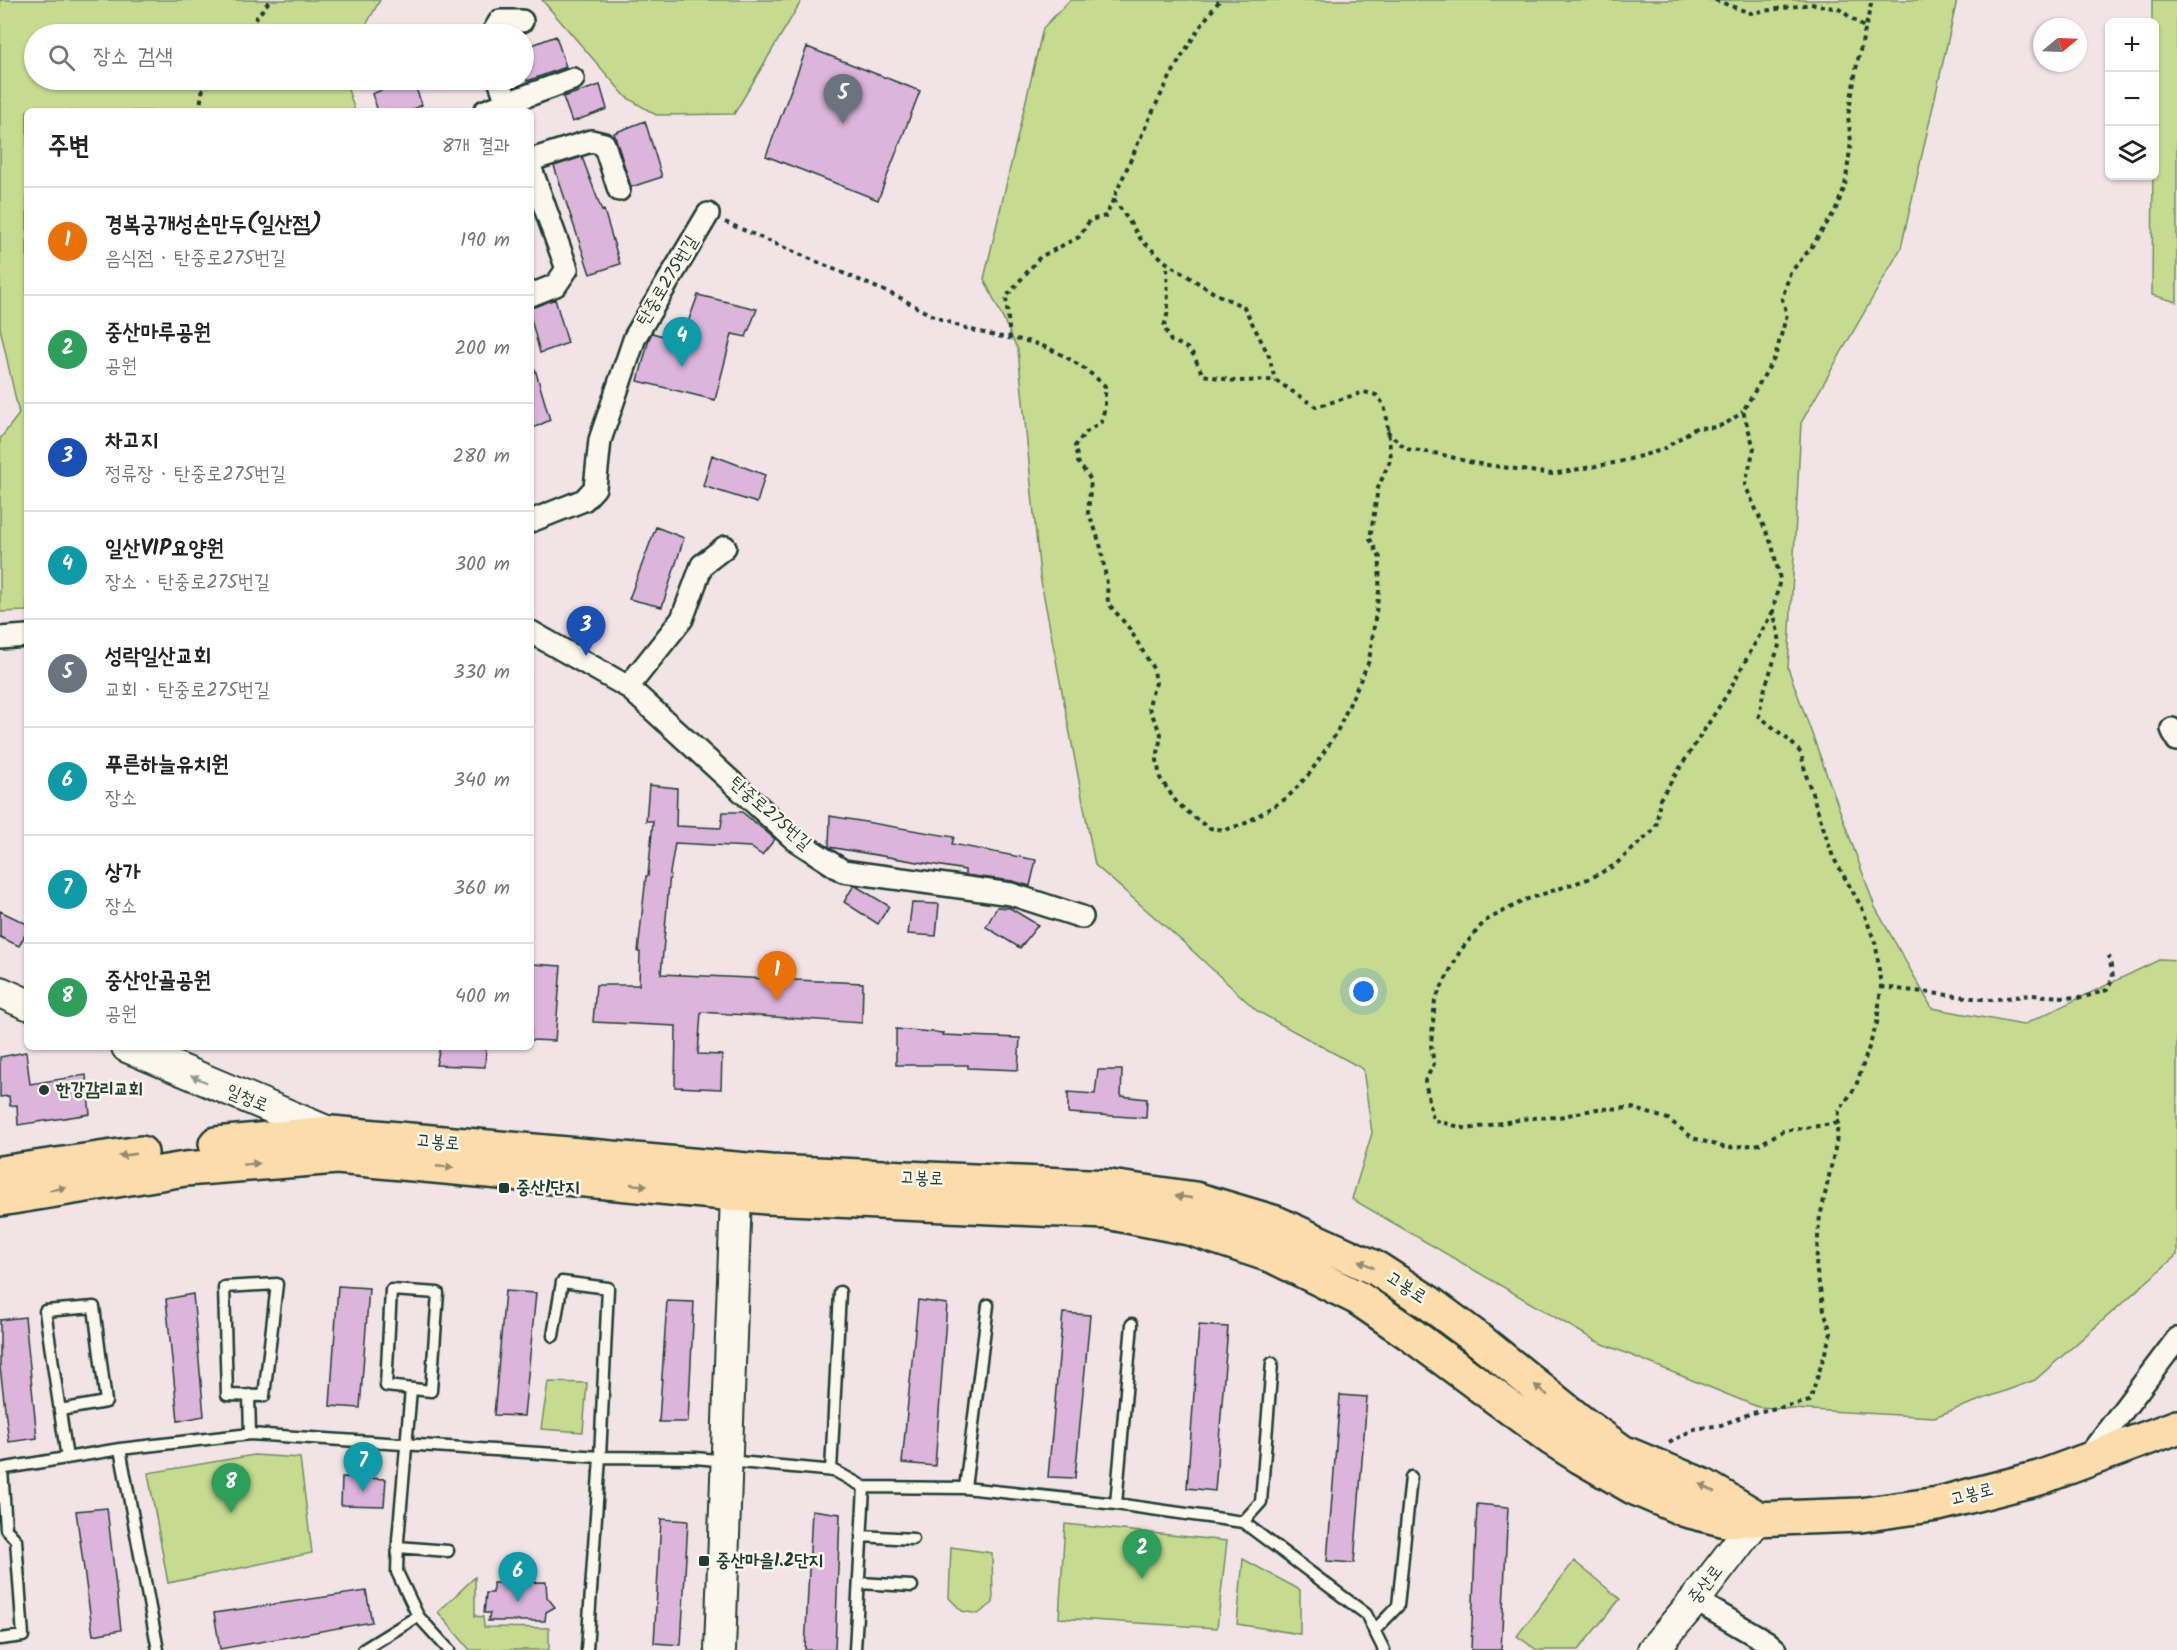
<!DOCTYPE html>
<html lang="ko">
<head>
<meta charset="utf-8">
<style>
  :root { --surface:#fff; --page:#f6f6f6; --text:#222; --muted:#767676; --line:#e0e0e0; --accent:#111827 }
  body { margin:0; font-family:Kalam,"Poor Story",sans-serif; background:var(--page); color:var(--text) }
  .controls { position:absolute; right:18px; top:18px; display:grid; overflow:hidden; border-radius:9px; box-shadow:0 2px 4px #0004 }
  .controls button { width:54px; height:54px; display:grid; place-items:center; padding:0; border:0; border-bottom:2px solid var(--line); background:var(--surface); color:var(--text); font:30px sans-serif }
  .compass { position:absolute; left:2033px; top:18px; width:54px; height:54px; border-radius:50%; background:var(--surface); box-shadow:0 2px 4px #0004; rotate:71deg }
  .you { position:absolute; left:1364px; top:992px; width:21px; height:21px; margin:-15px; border:4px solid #fff; border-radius:50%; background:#1a73e8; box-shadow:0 0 0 9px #1a73e833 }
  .badge { display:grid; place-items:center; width:39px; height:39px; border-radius:50%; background:var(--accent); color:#fff; font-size:20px; font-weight:700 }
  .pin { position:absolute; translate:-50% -50px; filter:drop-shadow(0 2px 3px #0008) }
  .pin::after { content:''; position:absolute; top:32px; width:21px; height:18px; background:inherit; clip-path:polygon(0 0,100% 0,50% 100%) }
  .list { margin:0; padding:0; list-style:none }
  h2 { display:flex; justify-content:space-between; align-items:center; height:78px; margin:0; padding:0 24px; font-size:26px }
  h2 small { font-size:20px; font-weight:400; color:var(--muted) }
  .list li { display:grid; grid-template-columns:39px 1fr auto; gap:18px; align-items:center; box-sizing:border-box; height:108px; padding:0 24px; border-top:2px solid var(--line) }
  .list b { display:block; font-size:22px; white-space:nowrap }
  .list p { margin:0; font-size:20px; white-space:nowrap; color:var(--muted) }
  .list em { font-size:20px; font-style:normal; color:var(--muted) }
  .icon { flex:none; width:33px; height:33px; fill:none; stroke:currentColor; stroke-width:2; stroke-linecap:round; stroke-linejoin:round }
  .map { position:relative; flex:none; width:2177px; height:1650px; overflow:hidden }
  .search { position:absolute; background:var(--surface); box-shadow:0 2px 4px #0004; left:24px; top:24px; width:510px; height:66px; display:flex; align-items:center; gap:15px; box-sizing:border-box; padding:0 21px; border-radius:33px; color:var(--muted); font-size:22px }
  .panel { position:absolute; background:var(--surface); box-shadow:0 2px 4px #0004; left:24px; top:108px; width:510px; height:942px; border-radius:9px }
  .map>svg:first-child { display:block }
  .green { fill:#c6db90; stroke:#728c62; stroke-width:1.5 }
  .building { fill:#dcb4dc; stroke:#1f3d34; stroke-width:1.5 }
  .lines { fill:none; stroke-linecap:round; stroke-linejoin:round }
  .lane-casing { stroke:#1f3d34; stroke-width:15 }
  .street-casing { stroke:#1f3d34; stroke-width:26 }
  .secondary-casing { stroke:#1f3d34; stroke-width:34 }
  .primary-casing { stroke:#1f3d34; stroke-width:38 }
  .path { stroke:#1f3d34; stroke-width:4; stroke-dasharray:4.5 4.5; stroke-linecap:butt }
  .lane { stroke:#fbf7ec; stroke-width:10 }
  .street { stroke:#fbf7ec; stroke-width:21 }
  .secondary { stroke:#fbf7ec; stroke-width:30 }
  .primary { stroke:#fddcac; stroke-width:33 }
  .oneway { fill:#8d9a90 }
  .oneway2 { fill:#8e8c70 }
  .poi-dot { fill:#1f3d34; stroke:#fbf7ec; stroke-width:2 }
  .labels { text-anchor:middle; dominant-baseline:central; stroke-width:5; stroke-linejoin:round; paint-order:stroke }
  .street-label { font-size:18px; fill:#1f3d34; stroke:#fbf7ec }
  .poi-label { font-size:18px; font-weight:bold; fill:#1f3d34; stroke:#fbf7ec; text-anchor:start }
</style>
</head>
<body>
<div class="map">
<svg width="2177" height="1650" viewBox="0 0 2177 1650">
  <rect width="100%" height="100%" fill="#f2e3e7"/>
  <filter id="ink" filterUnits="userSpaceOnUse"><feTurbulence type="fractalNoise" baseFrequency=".0167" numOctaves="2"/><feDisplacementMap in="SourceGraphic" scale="12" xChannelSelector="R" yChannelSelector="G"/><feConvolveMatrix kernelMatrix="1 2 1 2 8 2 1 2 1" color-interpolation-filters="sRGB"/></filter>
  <g filter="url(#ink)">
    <!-- green -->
    <path class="green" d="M 0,0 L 380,0 L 361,34 L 34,34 L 34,80 L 345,80 L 355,111 L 27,111 L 27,611 L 0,612 L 0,439 L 19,414 L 0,328 Z
      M 542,0 L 802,0 L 734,114 L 656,115 L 626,97 Z
      M 1070,0 L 1957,0 L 1901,248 L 1801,423 L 1788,668 L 1875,907 L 1932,1008 L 2023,1025 L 2161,959 L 2177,960 L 2177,1255 L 2035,1380 L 1934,1417 L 1758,1407 L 1596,1341 L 1352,1199 L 1372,1133 L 1363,1069 L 1257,1011 L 1182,941 L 1095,865 L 1040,576 L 1018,350 L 984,279 L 1043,28 Z
      M 2152,0 L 2177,0 L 2177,302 L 2152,295 L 2154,22 L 2152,22 Z
      M 548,1382 L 587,1383 L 583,1432 L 541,1429 Z
      M 254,1455 L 300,1458 L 312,1553 L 168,1583 L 148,1473 Z
      M 1065,1524 L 1227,1541 L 1217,1628 L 1059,1618 Z
      M 951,1547 L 992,1553 L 993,1603 L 978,1614 L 962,1611 L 949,1598 Z
      M 1243,1559 L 1300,1590 L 1300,1634 L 1237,1624 Z
      M 1574,1561 L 1620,1599 L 1578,1650 L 1537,1650 L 1517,1636 Z
      M 475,1577 L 475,1616 L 483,1617 L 484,1627 L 549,1628 L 549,1650 L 470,1650 L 438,1612 Z"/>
    <!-- building -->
    <path class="building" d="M 556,36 L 566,67 L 527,81 L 524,71 L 524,48 Z
      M 807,47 L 920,91 L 878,200 L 766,156 Z
      M 406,80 L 413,80 L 422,105 L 410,111 L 378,111 L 372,94 Z
      M 600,85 L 607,109 L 572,122 L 563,97 Z
      M 645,121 L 662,177 L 631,187 L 614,133 Z
      M 582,157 L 602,211 L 604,210 L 620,264 L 590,274 L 554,166 Z
      M 698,295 L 757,309 L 746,337 L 732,334 L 715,400 L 638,381 L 649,339 L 652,333 L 681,341 Z
      M 555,299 L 568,343 L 540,353 L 531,319 L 531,308 Z
      M 535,369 L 550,420 L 531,429 L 531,370 Z
      M 712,455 L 765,475 L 757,503 L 703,486 Z
      M 656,527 L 684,538 L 662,607 L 629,599 Z
      M 649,785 L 677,788 L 676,826 L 721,828 L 723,812 L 742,812 L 775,839 L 762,855 L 750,847 L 675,843 L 670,873 L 661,974 L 863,983 L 862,1023 L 701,1012 L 698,1054 L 722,1055 L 721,1089 L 675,1087 L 676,1026 L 593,1022 L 596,985 L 639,985 L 640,952 L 638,952 L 646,876 L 648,876 L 653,821 L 646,821 Z
      M 830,816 L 954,837 L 952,844 L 1036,860 L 1030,886 L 1013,881 L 965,875 L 965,870 L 829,847 Z
      M 854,885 L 889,906 L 878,924 L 844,902 Z
      M 912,903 L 939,904 L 936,936 L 908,934 Z
      M 997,907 L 1010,908 L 1038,925 L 1020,948 L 986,927 Z
      M 0,911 L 27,924 L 27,931 L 19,946 L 0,937 Z
      M 532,964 L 561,966 L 555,1041 L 531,1040 Z
      M 896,1029 L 943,1033 L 942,1035 L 1020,1038 L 1018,1070 L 968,1068 L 968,1065 L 896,1065 Z
      M 440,1047 L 486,1047 L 485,1067 L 436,1065 Z
      M 26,1052 L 30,1084 L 86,1075 L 90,1114 L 18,1125 L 17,1105 L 10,1106 L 9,1096 L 0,1097 L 0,1057 Z
      M 1098,1070 L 1122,1070 L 1121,1096 L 1147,1099 L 1146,1118 L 1068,1113 L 1068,1092 L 1095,1094 Z
      M 338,1286 L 369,1288 L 360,1408 L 330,1406 Z
      M 505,1291 L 536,1293 L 524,1416 L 494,1415 Z
      M 193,1294 L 204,1416 L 178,1421 L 166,1299 Z
      M 918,1300 L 947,1304 L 935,1466 L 902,1463 Z
      M 667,1301 L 694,1302 L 688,1422 L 659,1422 Z
      M 1063,1313 L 1090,1315 L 1075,1478 L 1048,1477 Z
      M 25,1317 L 37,1438 L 9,1442 L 0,1367 L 0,1320 Z
      M 1199,1325 L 1228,1327 L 1215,1491 L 1187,1488 Z
      M 1340,1395 L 1367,1397 L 1354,1563 L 1327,1561 Z
      M 342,1477 L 386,1479 L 384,1506 L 341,1505 Z
      M 1477,1504 L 1508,1507 L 1501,1650 L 1471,1650 Z
      M 107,1508 L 121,1630 L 93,1635 L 76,1511 Z
      M 812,1510 L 840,1514 L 835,1650 L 805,1650 Z
      M 661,1519 L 688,1521 L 681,1645 L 654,1643 Z
      M 546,1582 L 547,1597 L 555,1607 L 546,1612 L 545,1621 L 488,1621 L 490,1613 L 484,1613 L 486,1593 L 493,1593 L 493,1583 Z
      M 366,1591 L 372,1622 L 220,1649 L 214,1613 Z"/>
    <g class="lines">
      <defs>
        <path id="lane" d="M 277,1284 L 264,1396 L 227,1395 L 224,1287 Z
          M 391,1290 L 438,1293 L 431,1391 L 386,1386 Z
          M 553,1336 L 562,1282 L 608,1288 L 600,1457 L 587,1650
          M 411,1389 L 398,1540 L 397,1572 L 418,1616 L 449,1650
          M 249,1395 L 250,1434
          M 60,1410 L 106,1402 L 94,1307 L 45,1311 L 67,1458
          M 120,1449 L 158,1650
          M 0,1469 L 120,1449 L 250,1434 L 600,1457 L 695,1458 L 835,1471 L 864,1487 L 965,1488 L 1116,1504 L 1243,1522 L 1366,1614 L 1384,1650
          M 831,1471 L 840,1292
          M 965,1488 L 988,1305
          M 1116,1504 L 1132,1324
          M 1243,1522 L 1261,1502 L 1272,1363
          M 861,1536 L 913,1539
          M 398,1547 L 448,1551
          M 859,1583 L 912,1586
          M 1374,1631 L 1398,1606 L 1411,1477
          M 0,1639 L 23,1636 L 16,1540 L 6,1529 L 2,1469
          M 363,1650 L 418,1616
          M 855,1650 L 864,1487"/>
        <path id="street" d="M 492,34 L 500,21 L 522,21
          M 499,80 L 510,111
          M 485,111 L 573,79
          M 531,160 L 591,141 L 604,144 L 619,190
          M 531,169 L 567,269 L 556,285 L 531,295
          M 531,521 L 584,500 L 595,488 L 600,440 L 635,337 L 708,214
          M 531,632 L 628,687 L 794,839 L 843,871 L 1011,894 L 1082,917
          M 0,638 L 27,636
          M 628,687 L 682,619 L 702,565 L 725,547
          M 2172,729 L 2177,740
          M 2087,1458 L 2177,1339
          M 1695,1600 L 1767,1642 L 1776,1650"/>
        <path id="secondary" d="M 0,992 L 27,1004
          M 127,1047 L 331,1133
          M 720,1650 L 736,1194 L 739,1169
          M 1653,1650 L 1695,1600 L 1758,1518"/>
        <path id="primary" d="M 216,1144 L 331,1133 L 770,1172 L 1110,1187 L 1195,1199 L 1276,1223 L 1377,1269 L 1428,1302 L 1479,1340 L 1583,1424 L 1622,1452 L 1704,1486 L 1758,1518
          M 0,1173 L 141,1153
          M 0,1199 L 185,1169 L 337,1157 L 767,1197 L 1107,1212 L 1189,1228 L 1273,1256 L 1358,1298 L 1409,1333 L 1551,1438 L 1581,1457 L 1633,1487 L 1686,1510 L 1726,1520 L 1860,1515 L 1938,1504 L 2039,1478 L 2177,1427"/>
      </defs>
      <!-- lane casing -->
      <use href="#lane" class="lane-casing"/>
      <!-- street casing -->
      <use href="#street" class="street-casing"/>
      <!-- secondary casing -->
      <use href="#secondary" class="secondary-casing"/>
      <!-- primary casing -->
      <use href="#primary" class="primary-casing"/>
      <!-- path -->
      <path class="path" d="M 1715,0 L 1750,13 L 1811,4 L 1839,9 L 1865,28
        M 244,34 L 270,0
        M 199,111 L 203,88 L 214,80
        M 1114,199 L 1142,241 L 1167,263 L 1214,293 L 1244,307 L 1269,356 L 1275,380
        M 725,222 L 903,299 C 928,315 954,326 984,333 C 1000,338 1018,338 1034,343 C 1061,352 1085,367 1105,386 L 1105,407 L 1101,422 L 1085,433 L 1075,446 L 1078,462 L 1091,480 L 1088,513 L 1095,529 L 1101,548 L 1107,584 L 1108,603 L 1129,628 L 1154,670 L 1156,683 L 1151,696 L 1149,708 L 1161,734 L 1157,760 L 1160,778 L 1177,803 L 1200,822 L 1209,828 L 1225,830 L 1246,823 L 1287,798 L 1310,773 L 1336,734 L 1369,661 L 1379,591 L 1380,558 L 1370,539 L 1378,488 L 1391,458 L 1387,419 L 1384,405 L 1376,395 L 1364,392 L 1316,407 L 1275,380 L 1235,381 L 1203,375 C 1191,353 1197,350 1171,341 L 1164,327 L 1168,311 L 1167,263
        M 1010,339 L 1006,297 L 1040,257 L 1079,237 L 1090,220 L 1106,216 C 1139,142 1169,64 1220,0
        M 1387,431 L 1406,449 L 1440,454 L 1473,463 L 1552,474 L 1619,462 L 1662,450 L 1697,427 C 1719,430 1727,424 1743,411
        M 1773,611 L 1726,696 L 1660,799 L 1656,828 L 1615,865 L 1591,878 L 1525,900 L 1485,921 L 1460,951 L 1435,1000 L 1431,1045 L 1434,1064 L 1425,1081 L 1433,1120 L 1468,1129 L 1529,1118 L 1559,1117 L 1597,1109 L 1632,1108 L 1668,1119 L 1693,1138 L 1726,1148 L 1760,1144 L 1783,1131 L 1839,1123
        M 1881,987 L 1990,1000 L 2031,995 L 2081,998 L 2107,990 L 2113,977 L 2109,956
        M 1669,1443 L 1694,1429 L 1721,1425 L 1752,1413 L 1810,1401 L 1831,1333 L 1824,1310 L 1816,1267 L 1819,1222 L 1836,1144 L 1839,1111 L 1856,1086 L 1877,1023 L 1881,987 L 1876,945 L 1862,908 L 1833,857 L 1806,775 L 1801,753 L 1791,742 L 1759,716 L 1763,694 L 1780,642 L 1773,610 L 1780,579 L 1772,545 L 1745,485 L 1754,448 L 1743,411 L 1775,357 L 1787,314 L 1782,299 L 1790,273 L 1810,249 L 1835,211 L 1845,186 L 1851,142 L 1848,116 L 1857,64 L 1872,0"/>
      <!-- lane -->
      <use href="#lane" class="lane"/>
      <!-- street -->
      <use href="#street" class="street"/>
      <!-- secondary -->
      <use href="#secondary" class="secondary"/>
      <!-- primary -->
      <use href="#primary" class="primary"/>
    </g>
    <!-- one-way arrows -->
    <defs><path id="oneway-solid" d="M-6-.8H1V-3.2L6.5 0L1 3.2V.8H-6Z" transform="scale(1.5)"/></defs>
    <use class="oneway" href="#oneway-solid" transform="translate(199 1079) rotate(-157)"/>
    <g class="oneway2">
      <use href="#oneway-solid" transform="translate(127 1155) rotate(172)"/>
      <use href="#oneway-solid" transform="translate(251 1164) rotate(-4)"/>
      <use href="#oneway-solid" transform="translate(445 1167) rotate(5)"/>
      <use href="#oneway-solid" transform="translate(639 1185) rotate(5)"/>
      <use href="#oneway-solid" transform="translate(58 1189) rotate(-9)"/>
      <use href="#oneway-solid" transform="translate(1184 1197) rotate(-172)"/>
      <use href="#oneway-solid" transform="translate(1366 1264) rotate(-155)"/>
      <use href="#oneway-solid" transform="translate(1541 1390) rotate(-141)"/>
      <use href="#oneway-solid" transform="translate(1707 1488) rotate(-153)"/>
    </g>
  </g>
  <!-- markers -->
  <g class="poi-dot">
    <circle cx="44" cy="1090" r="6"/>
    <rect x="498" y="1182" width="12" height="12" rx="3"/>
    <rect x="698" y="1555" width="12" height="12" rx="3"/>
  </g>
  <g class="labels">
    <!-- street labels -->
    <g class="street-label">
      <text transform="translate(668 281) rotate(-59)">탄중로275번길</text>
      <text transform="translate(770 814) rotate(41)">탄중로275번길</text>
      <text transform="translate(247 1099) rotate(22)">일청로</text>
      <text transform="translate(438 1143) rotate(5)">고봉로</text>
      <text transform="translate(922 1179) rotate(2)">고봉로</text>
      <text transform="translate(1406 1288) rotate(33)">고봉로</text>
      <text transform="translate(1972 1495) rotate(-15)">고봉로</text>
      <text transform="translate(1706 1585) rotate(-52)">중산로</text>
    </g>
    <!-- poi labels -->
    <g class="poi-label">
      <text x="56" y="1090">한강감리교회</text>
      <text x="516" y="1188">중산1단지</text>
      <text x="716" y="1561">중산마을1.2단지</text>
    </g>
  </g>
</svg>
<div class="controls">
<button>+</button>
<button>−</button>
<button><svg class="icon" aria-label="layers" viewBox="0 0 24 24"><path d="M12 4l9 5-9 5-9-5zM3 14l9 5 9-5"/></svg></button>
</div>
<svg class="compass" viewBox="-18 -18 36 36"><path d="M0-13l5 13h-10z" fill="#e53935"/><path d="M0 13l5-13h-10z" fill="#767676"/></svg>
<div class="you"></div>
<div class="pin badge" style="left:777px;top:1001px;background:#e8710a">1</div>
<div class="pin badge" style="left:1142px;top:1579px;background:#2e9e5b">2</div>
<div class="pin badge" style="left:586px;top:656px;background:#1a4fb4">3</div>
<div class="pin badge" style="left:682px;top:367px;background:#0f9aa8">4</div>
<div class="pin badge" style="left:843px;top:124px;background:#6b7280">5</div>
<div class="pin badge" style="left:518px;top:1602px;background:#0f9aa8">6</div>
<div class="pin badge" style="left:363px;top:1492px;background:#0f9aa8">7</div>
<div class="pin badge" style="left:231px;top:1513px;background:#2e9e5b">8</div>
<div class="search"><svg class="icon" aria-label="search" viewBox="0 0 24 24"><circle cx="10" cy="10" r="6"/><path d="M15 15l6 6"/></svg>장소 검색</div>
<section class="panel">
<h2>주변<small>8개 결과</small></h2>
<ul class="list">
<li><span class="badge" style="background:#e8710a">1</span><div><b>경복궁개성손만두(일산점)</b><p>음식점 · 탄중로275번길</p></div><em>190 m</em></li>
<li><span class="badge" style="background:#2e9e5b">2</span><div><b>중산마루공원</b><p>공원</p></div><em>200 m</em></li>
<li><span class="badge" style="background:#1a4fb4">3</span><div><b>차고지</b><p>정류장 · 탄중로275번길</p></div><em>280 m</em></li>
<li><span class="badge" style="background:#0f9aa8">4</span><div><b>일산VIP요양원</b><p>장소 · 탄중로275번길</p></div><em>300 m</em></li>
<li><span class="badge" style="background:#6b7280">5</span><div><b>성락일산교회</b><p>교회 · 탄중로275번길</p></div><em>330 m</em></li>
<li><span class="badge" style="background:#0f9aa8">6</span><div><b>푸른하늘유치원</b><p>장소</p></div><em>340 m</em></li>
<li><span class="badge" style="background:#0f9aa8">7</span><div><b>상가</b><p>장소</p></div><em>360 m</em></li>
<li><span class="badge" style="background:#2e9e5b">8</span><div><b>중산안골공원</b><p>공원</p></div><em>400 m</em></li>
</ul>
</section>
</div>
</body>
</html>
